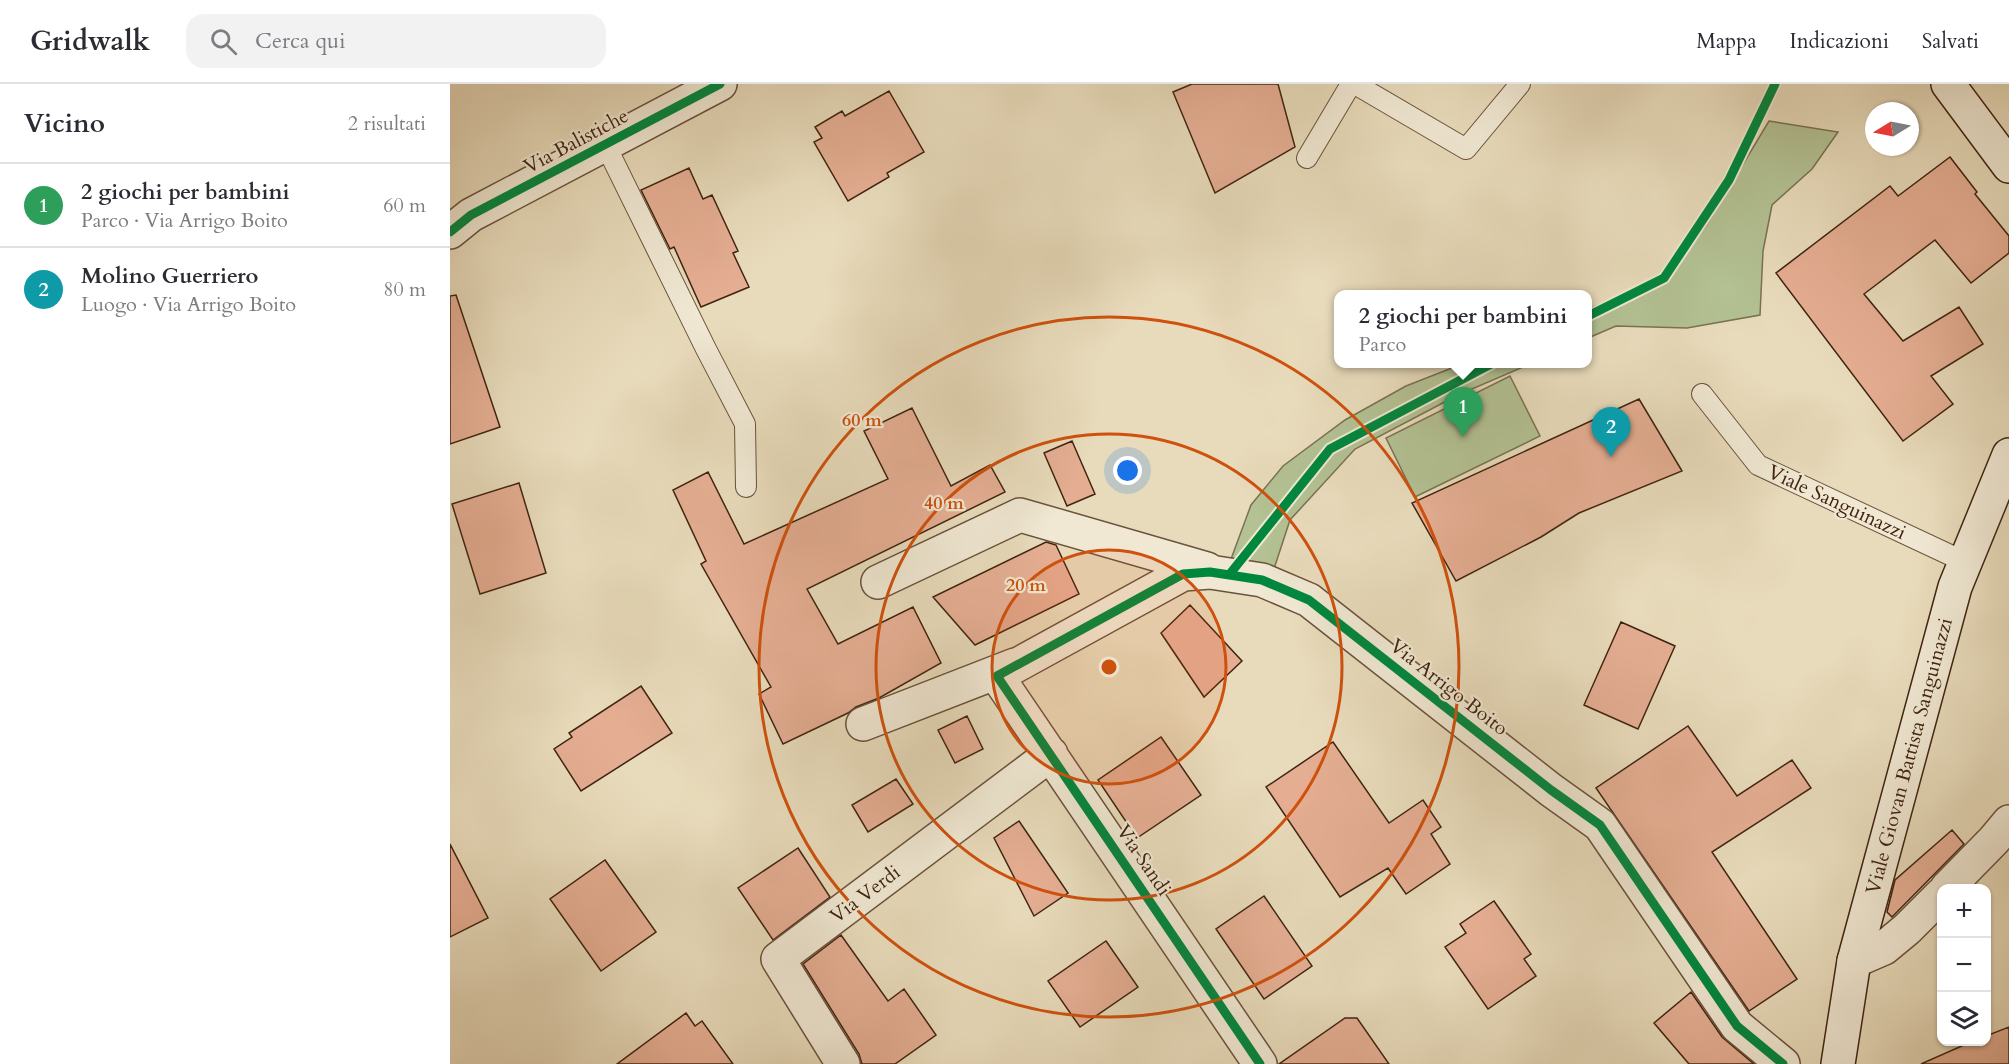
<!DOCTYPE html>
<html lang="it">
<head>
<meta charset="utf-8">
<style>
  :root { --surface:#fff; --page:#f2f2f3; --text:#2b2b33; --muted:#7c7c81; --line:#e1e1e2; --accent:#8f2418 }
  body { margin:0; font-family:Cardo,serif; background:var(--page); color:var(--text) }
  .controls { position:absolute; right:18px; bottom:18px; display:grid; overflow:hidden; border-radius:12px; box-shadow:0 2px 4px #0004 }
  .controls button { width:54px; height:54px; display:grid; place-items:center; padding:0; border:0; border-bottom:2px solid var(--line); background:var(--surface); color:var(--text); font:30px sans-serif }
  .compass { position:absolute; left:1415px; top:18px; width:54px; height:54px; border-radius:50%; background:var(--surface); box-shadow:0 2px 4px #0004; rotate:260deg }
  .you { position:absolute; left:678px; top:387px; width:21px; height:21px; margin:-15px; border:4px solid #fff; border-radius:50%; background:#1a73e8; box-shadow:0 0 0 9px #1a73e833 }
  .badge { display:grid; place-items:center; width:39px; height:39px; border-radius:50%; background:var(--accent); color:#fff; font-size:20px; font-weight:700 }
  .pin { position:absolute; translate:-50% -50px; filter:drop-shadow(0 2px 3px #0008) }
  .pin::after { content:''; position:absolute; top:32px; width:21px; height:18px; background:inherit; clip-path:polygon(0 0,100% 0,50% 100%) }
  .popup { position:absolute; left:884px; top:206px; width:258px; height:78px; box-sizing:border-box; display:grid; place-content:center; border-radius:12px; background:var(--surface); filter:drop-shadow(0 2px 4px #0005); font-size:20px; white-space:nowrap; color:var(--muted) }
  .popup b { font-size:22px; color:var(--text) }
  .popup::after { content:''; position:absolute; left:50%; top:100%; margin-left:-12px; border:12px solid transparent; border-top-color:var(--surface) }
  .list { margin:0; padding:0; list-style:none }
  h2 { display:flex; justify-content:space-between; align-items:center; height:78px; margin:0; padding:0 24px; font-size:26px }
  h2 small { font-size:20px; font-weight:400; color:var(--muted) }
  .list li { display:grid; grid-template-columns:39px 1fr auto; gap:18px; align-items:center; box-sizing:border-box; height:84px; padding:0 24px; border-top:2px solid var(--line) }
  .list b { display:block; font-size:22px; white-space:nowrap }
  .list p { margin:0; font-size:20px; white-space:nowrap; color:var(--muted) }
  .list em { font-size:20px; font-style:normal; color:var(--muted) }
  .icon { flex:none; width:33px; height:33px; fill:none; stroke:currentColor; stroke-width:2; stroke-linecap:round; stroke-linejoin:round }
  .map { position:relative; flex:none; width:1559px; height:980px; overflow:hidden }
  header { display:flex; align-items:center; gap:36px; box-sizing:border-box; height:84px; padding:0 30px; background:var(--surface); border-bottom:2px solid var(--line) }
  header strong { font-size:28px }
  nav { display:flex; gap:33px; margin-inline-start:auto; font-size:21px }
  .search { width:420px; height:54px; background:var(--page); display:flex; align-items:center; gap:15px; box-sizing:border-box; padding:0 21px; border-radius:18px; color:var(--muted); font-size:22px }
  main { display:flex }
  aside { flex:1; background:var(--surface) }
  .map>svg:first-child { display:block }
  .green { fill:#b3c193; stroke:#7a7252; stroke-width:1.5 }
  .building { fill:#e5ae93; stroke:#402410; stroke-width:1.5 }
  .lines { fill:none; stroke-linecap:round; stroke-linejoin:round }
  .lane-casing { stroke:#6a523b; stroke-width:22 }
  .street-casing { stroke:#6a523b; stroke-width:36 }
  .secondary-casing { stroke:#402410; stroke-width:36 }
  .lane { stroke:#f0e8d3; stroke-width:20 }
  .street { stroke:#f0e8d3; stroke-width:33 }
  .secondary { stroke:#f0e8d3; stroke-width:33 }
  .cycleway-casing { stroke:#f0e8d3; stroke-width:13 }
  .cycleway { stroke:#00873e; stroke-width:9 }
  .ring { fill:none; stroke:#cf510d; stroke-width:3 }
  .labels { text-anchor:middle; dominant-baseline:central; stroke-width:4.5; stroke-linejoin:round; paint-order:stroke }
  .street-label { font-size:20px; fill:#402410; stroke:#f0e8d3 }
  .centre { fill:#cf510d; stroke:#f0e8d3; stroke-width:3 }
  .ring-label { font-size:18px; text-anchor:middle; font-weight:bold; fill:#cf510d; stroke:#f0e8d3; stroke-width:4.5; stroke-linejoin:round; paint-order:stroke }
</style>
</head>
<body>
<header>
<strong>Gridwalk</strong>
<div class="search"><svg class="icon" aria-label="search" viewBox="0 0 24 24"><circle cx="10" cy="10" r="6"/><path d="M15 15l6 6"/></svg>Cerca qui</div>
<nav><a>Mappa</a><a>Indicazioni</a><a>Salvati</a></nav>
</header>
<main>
<aside>
<h2>Vicino<small>2 risultati</small></h2>
<ul class="list">
<li><span class="badge" style="background:#2e9e5b">1</span><div><b>2 giochi per bambini</b><p>Parco · Via Arrigo Boito</p></div><em>60 m</em></li>
<li><span class="badge" style="background:#0f9aa8">2</span><div><b>Molino Guerriero</b><p>Luogo · Via Arrigo Boito</p></div><em>80 m</em></li>
</ul>
</aside>
<div class="map">
<svg width="1559" height="980" viewBox="0 0 1559 980">
  <rect width="100%" height="100%" fill="#e8dbbb"/>
  <filter id="stains"><feTurbulence type="fractalNoise" baseFrequency=".00333" numOctaves="4"/><feColorMatrix values="0 0 0 0 .2 0 0 0 0 .09 0 0 0 0 .02 0 0 0 .5 -.17"/></filter>
  <radialGradient id="worn" r=".72"><stop offset=".6" stop-color="#630" stop-opacity="0"/><stop offset="1" stop-color="#630" stop-opacity=".3"/></radialGradient>
  <!-- green -->
  <path class="green" d="M 1319,37 L 1388,48 L 1362,85 L 1322,121 L 1313,167 L 1310,231 L 1237,244 L 1166,242 L 1138,254 L 1138,225 L 1217,194 L 1257,140 Z
    M 1012,280 L 1080,280 L 1008,311 L 905,365 L 840,436 L 822,491 L 781,475 L 801,421 L 833,382 L 895,336 L 956,302 Z
    M 1060,292 L 1090,352 L 965,413 L 936,354 Z"/>
  <!-- building -->
  <path class="building" d="M 742,0 L 828,0 L 845,63 L 765,109 L 723,8 Z
    M 439,7 L 474,68 L 437,89 L 439,93 L 398,117 L 364,58 L 372,54 L 365,43 L 392,27 L 395,32 Z
    M 1500,73 L 1527,108 L 1525,110 L 1559,152 L 1559,169 L 1521,199 L 1485,156 L 1414,210 L 1453,257 L 1509,223 L 1533,260 L 1481,292 L 1503,320 L 1453,357 L 1326,189 L 1440,102 L 1448,112 Z
    M 239,84 L 253,115 L 262,111 L 288,167 L 283,169 L 299,203 L 251,223 L 224,163 L 220,165 L 191,106 Z
    M 6,211 L 50,343 L 0,360 L 0,212 Z
    M 1189,315 L 1232,387 L 1129,429 L 1091,453 L 1006,497 L 962,419 Z
    M 462,324 L 501,402 L 540,381 L 555,408 L 357,505 L 388,560 L 463,523 L 491,579 L 429,614 L 406,623 L 398,629 L 333,660 L 309,610 L 321,603 L 251,480 L 256,477 L 223,406 L 258,388 L 294,460 L 438,395 L 414,347 Z
    M 622,357 L 645,410 L 617,422 L 594,369 Z
    M 69,399 L 96,489 L 30,510 L 2,420 Z
    M 596,458 L 606,461 L 629,510 L 525,561 L 483,513 Z
    M 740,521 L 792,577 L 754,613 L 711,549 Z
    M 1171,538 L 1225,562 L 1188,645 L 1134,621 Z
    M 191,602 L 222,649 L 131,707 L 104,665 L 122,653 L 119,649 Z
    M 517,632 L 533,665 L 505,679 L 488,646 Z
    M 1238,642 L 1287,712 L 1342,676 L 1361,704 L 1262,768 L 1347,895 L 1299,927 L 1146,704 Z
    M 711,653 L 751,711 L 687,754 L 648,696 Z
    M 883,658 L 939,739 L 973,716 L 991,743 L 981,750 L 1000,780 L 956,810 L 938,784 L 890,813 L 816,703 Z
    M 446,695 L 463,720 L 418,748 L 402,721 Z
    M 569,737 L 618,809 L 584,832 L 544,754 Z
    M 1502,746 L 1514,760 L 1442,833 L 1437,828 L 1445,796 Z
    M 0,760 L 38,834 L 0,853 Z
    M 348,764 L 380,813 L 323,856 L 288,804 Z
    M 155,776 L 206,848 L 151,887 L 100,815 Z
    M 814,812 L 862,882 L 814,915 L 766,845 Z
    M 1044,817 L 1081,870 L 1074,875 L 1086,892 L 1038,925 L 995,863 L 1016,849 L 1010,840 Z
    M 391,851 L 438,917 L 454,905 L 486,951 L 445,980 L 412,980 L 409,970 L 353,880 Z
    M 656,857 L 688,903 L 630,943 L 598,897 Z
    M 1241,908 L 1272,953 L 1304,980 L 1239,980 L 1204,939 Z
    M 236,929 L 245,942 L 252,937 L 283,980 L 167,980 Z
    M 895,934 L 907,934 L 939,980 L 829,980 Z
    M 1559,943 L 1559,980 L 1471,980 L 1523,957 L 1536,957 L 1536,952 Z"/>
  <g class="lines">
    <defs>
      <path id="lane" d="M 905,0 L 1016,65 L 1070,0
        M 156,62 L 256,265 L 295,340 L 296,403
        M 857,74 L 901,0
        M 1252,310 L 1308,381 L 1515,478"/>
      <path id="street" d="M 0,148 L 21,131 L 270,0
        M 428,498 L 570,431 L 757,485
        M 413,640 L 565,581
        M 1497,804 L 1544,756 L 1559,738
        M 1404,877 L 1434,864 L 1457,845 L 1492,810
        M 393,980 L 328,875 L 601,670
        M 810,980 L 547,592 L 733,490 L 760,488 L 812,496 L 859,516 L 1101,706 L 1150,741 L 1287,942 L 1333,980"/>
      <path id="secondary" d="M 1498,0 L 1559,82
        M 1388,980 L 1404,877 L 1505,503 L 1559,371"/>
    </defs>
    <!-- lane casing -->
    <use href="#lane" class="lane-casing"/>
    <!-- street casing -->
    <use href="#street" class="street-casing"/>
    <!-- secondary casing -->
    <use href="#secondary" class="secondary-casing"/>
    <!-- lane -->
    <use href="#lane" class="lane"/>
    <!-- street -->
    <use href="#street" class="street"/>
    <!-- secondary -->
    <use href="#secondary" class="secondary"/>
    <defs>
      <path id="cycleway" d="M 0,148 L 21,131 L 270,0
        M 1138,232 L 1214,194 L 1279,96 L 1325,0
        M 779,491 L 880,365 L 1041,280
        M 810,980 L 547,592 L 733,490 L 760,488 L 812,496 L 859,516 L 1101,706 L 1150,741 L 1287,942 L 1333,980"/>
    </defs>
    <!-- cycleway casing -->
    <use href="#cycleway" class="cycleway-casing"/>
    <!-- cycleway -->
    <use href="#cycleway" class="cycleway"/>
  </g>
  <!-- distance rings -->
  <circle cx="659" cy="583" r="117" fill="#cf510d" fill-opacity=".12"/>
  <g class="ring">
    <circle cx="659" cy="583" r="117"/>
    <circle cx="659" cy="583" r="233"/>
    <circle cx="659" cy="583" r="350"/>
  </g>
  <g class="labels">
    <!-- street labels -->
    <g class="street-label">
      <text transform="translate(126 57) rotate(-28)">Via Balistiche</text>
      <text transform="translate(1387 418) rotate(25)">Viale Sanguinazzi</text>
      <text transform="translate(999 603) rotate(38)">Via Arrigo Boito</text>
      <text transform="translate(1459 672) rotate(-75)">Viale Giovan Battista Sanguinazzi</text>
      <text transform="translate(694 776) rotate(56)">Via Sandi</text>
      <text transform="translate(415 810) rotate(-37)">Via Verdi</text>
    </g>
  </g>
  <circle cx="659" cy="583" r="9" class="centre"/>
  <g class="ring-label">
    <text x="412" y="342">60 m</text>
    <text x="494" y="425">40 m</text>
    <text x="576" y="507">20 m</text>
  </g>
  <rect width="100%" height="100%" filter="url(#stains)"/>
  <rect width="100%" height="100%" fill="url(#worn)"/>
</svg>
<div class="controls">
<button>+</button>
<button>−</button>
<button><svg class="icon" aria-label="layers" viewBox="0 0 24 24"><path d="M12 4l9 5-9 5-9-5zM3 14l9 5 9-5"/></svg></button>
</div>
<svg class="compass" viewBox="-18 -18 36 36"><path d="M0-13l5 13h-10z" fill="#e53935"/><path d="M0 13l5-13h-10z" fill="#7c7c81"/></svg>
<div class="you"></div>
<div class="pin badge" style="left:1013px;top:353px;background:#2e9e5b">1</div>
<div class="popup"><b>2 giochi per bambini</b>Parco</div>
<div class="pin badge" style="left:1161px;top:373px;background:#0f9aa8">2</div>
</div>
</main>
</body>
</html>
